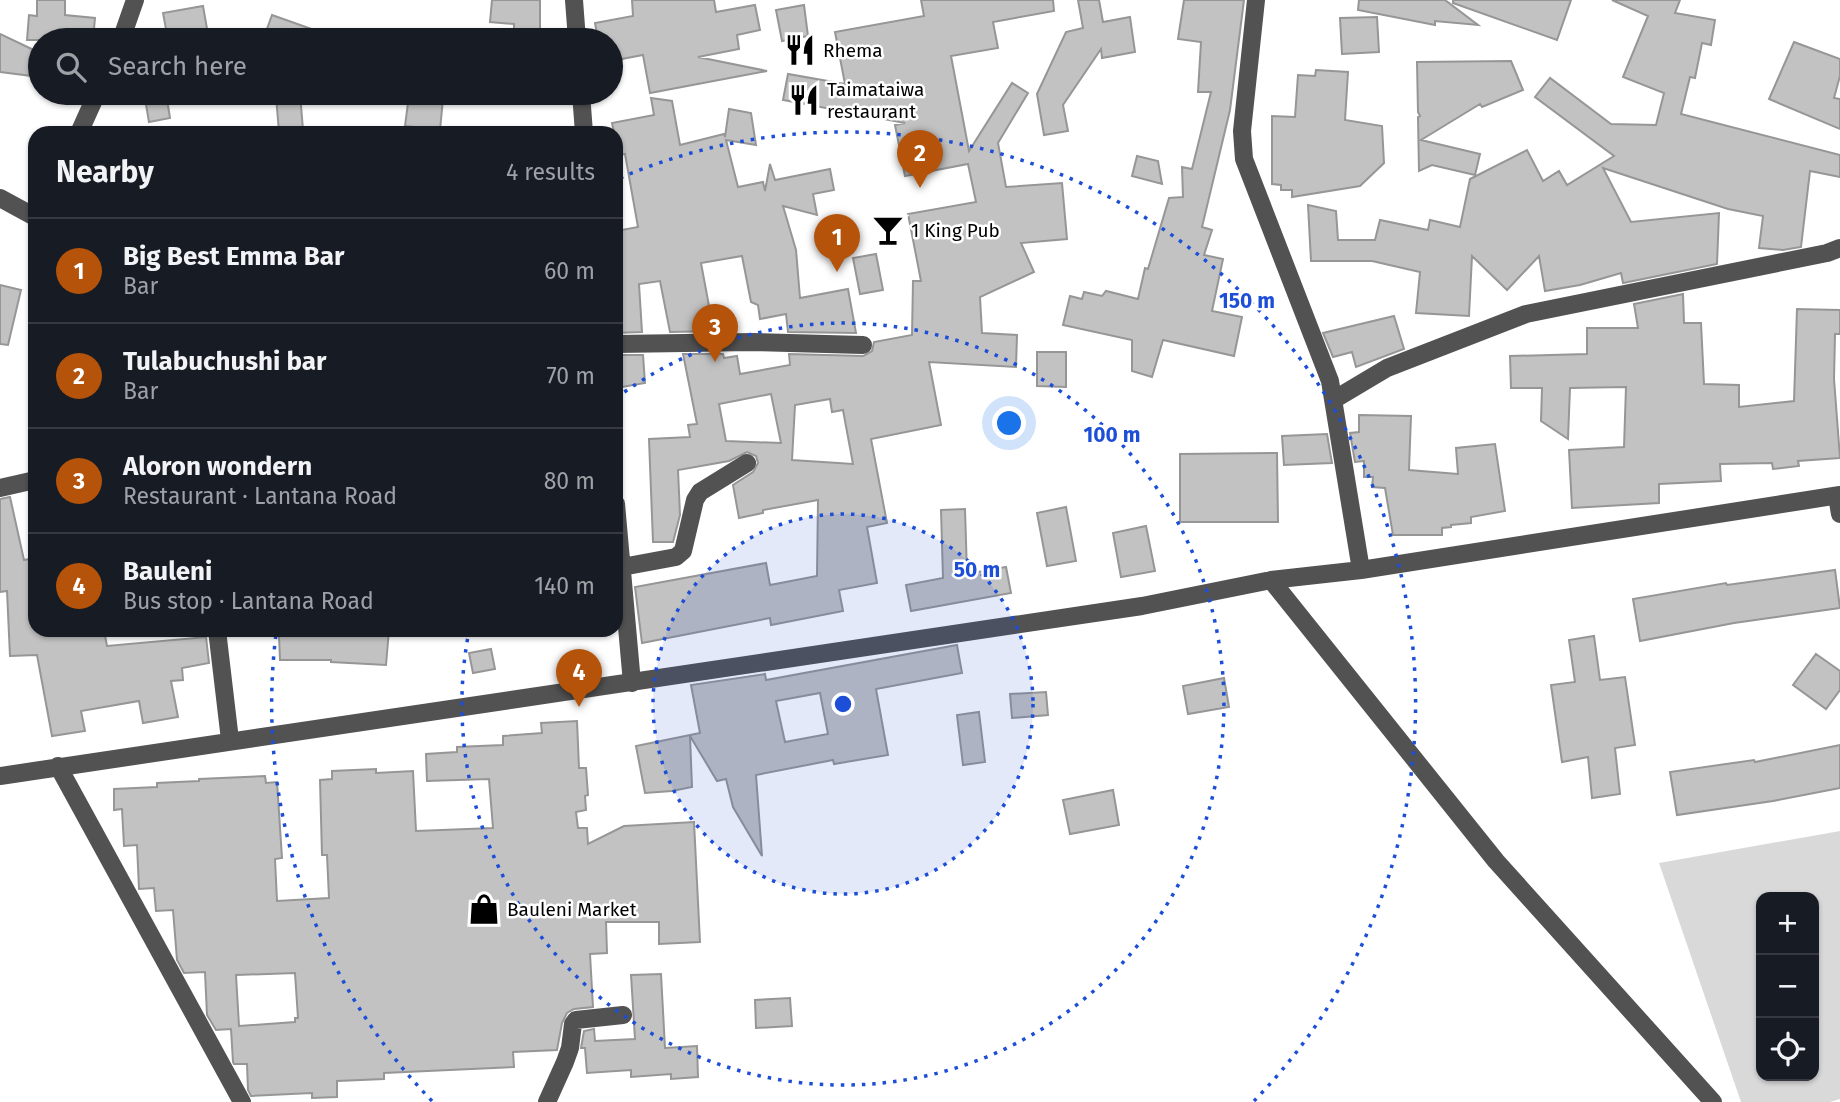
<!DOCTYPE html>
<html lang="en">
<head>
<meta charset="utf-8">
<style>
  :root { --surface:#171b24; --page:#20242c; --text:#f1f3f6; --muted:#9ea1a6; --line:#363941; --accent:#b45309 }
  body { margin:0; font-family:"Fira Sans",sans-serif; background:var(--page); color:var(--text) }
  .controls { position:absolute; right:21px; bottom:21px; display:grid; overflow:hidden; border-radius:14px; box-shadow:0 2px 5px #0004 }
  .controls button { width:63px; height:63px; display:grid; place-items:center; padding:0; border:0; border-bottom:2px solid var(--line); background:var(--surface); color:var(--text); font:35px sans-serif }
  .you { position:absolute; left:1010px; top:424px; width:24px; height:24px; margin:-18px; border:5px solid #fff; border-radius:50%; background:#1a73e8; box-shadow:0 0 0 10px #1a73e833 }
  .badge { display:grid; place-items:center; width:46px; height:46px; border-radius:50%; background:var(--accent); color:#fff; font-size:23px; font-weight:700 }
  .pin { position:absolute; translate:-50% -58px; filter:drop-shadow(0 2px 4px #0008) }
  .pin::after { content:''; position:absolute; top:37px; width:24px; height:21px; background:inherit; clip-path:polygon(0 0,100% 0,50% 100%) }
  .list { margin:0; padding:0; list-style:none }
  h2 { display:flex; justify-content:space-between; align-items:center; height:91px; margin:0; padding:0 28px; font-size:30px }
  h2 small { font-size:23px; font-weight:400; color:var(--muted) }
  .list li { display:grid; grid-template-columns:46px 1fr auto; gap:21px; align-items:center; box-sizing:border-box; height:105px; padding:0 28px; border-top:2px solid var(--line) }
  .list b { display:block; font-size:26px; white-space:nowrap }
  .list p { margin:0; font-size:23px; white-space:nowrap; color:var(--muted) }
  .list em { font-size:23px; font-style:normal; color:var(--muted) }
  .icon { flex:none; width:38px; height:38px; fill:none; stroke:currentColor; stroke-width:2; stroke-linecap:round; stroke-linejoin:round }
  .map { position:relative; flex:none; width:1840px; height:1102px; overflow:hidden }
  .search { position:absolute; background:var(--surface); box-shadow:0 2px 5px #0004; left:28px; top:28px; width:595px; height:77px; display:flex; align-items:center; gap:18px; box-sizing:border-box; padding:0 24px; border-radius:38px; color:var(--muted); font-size:26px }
  .panel { position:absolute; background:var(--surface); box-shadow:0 2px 5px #0004; left:28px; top:126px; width:595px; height:511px; border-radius:21px }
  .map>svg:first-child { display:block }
  .green { fill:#d9d9d9; fill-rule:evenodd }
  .building { fill:#c2c2c2; stroke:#969696; stroke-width:2; fill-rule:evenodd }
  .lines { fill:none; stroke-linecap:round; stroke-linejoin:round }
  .minor { stroke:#525252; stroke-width:18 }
  .ring { fill:none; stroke:#1d4ed8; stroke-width:3.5; stroke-dasharray:3.5 7 }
  .labels { text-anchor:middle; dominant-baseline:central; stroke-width:5; stroke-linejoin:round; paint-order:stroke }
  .poi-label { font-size:19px; fill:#000; stroke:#fff; text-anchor:start }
  .centre { fill:#1d4ed8; stroke:#fff; stroke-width:3.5 }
  .ring-label { font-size:21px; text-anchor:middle; font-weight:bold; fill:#1d4ed8; stroke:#fff; stroke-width:5; stroke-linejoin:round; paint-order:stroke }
</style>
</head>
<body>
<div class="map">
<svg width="1840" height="1102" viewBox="0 0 1840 1102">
  <rect width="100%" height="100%" fill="#fff"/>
  <!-- green -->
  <path class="green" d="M 1840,831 L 1840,1099 L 1830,1102 L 1741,1102 L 1659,863 ZM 1761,897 L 1814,897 L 1814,1076 L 1761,1076 Z"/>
  <!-- building -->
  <path class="building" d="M 37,0 L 65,0 L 65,15 L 95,18 L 93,40 L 27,40 L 29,15 L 37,16 Z
    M 492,0 L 540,0 L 540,37 L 514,38 L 514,24 L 490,22 Z
    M 632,0 L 714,0 L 716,12 L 755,5 L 760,30 L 737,35 L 739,49 L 698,57 L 767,71 L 650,93 L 643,55 L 611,61 L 611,40 L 598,40 L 595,23 L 633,16 Z
    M 921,0 L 1053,0 L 1054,11 L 993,22 L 998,48 L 951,56 L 969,151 L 1012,83 L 1028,93 L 998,143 L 1006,187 L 1062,183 L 1067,239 L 1021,243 L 1034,272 L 980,297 L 982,333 L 1017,335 L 1016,367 L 929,362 L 941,425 L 871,439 L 887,523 L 867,527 L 877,583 L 839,590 L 843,611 L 771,625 L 770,618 L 642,643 L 635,587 L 766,563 L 770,585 L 817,576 L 818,500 L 763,510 L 763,513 L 739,518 L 733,485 L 753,472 L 758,463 L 756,456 L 747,452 L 729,461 L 678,470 L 680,515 L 673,542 L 653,542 L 649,439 L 690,437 L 688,425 L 697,424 L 683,354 L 723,354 L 724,358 L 737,356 L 740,374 L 790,365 L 789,354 L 863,356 L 872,351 L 874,342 L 912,335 L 913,281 L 921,281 L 908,214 L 976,202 L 968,164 L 905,176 L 895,125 L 905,123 L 783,100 L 788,74 L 845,84 L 835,32 L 924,16 ZM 771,394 L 781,443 L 726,441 L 719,404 ZM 830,399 L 832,412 L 843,410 L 853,464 L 792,460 L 795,405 Z
    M 1078,0 L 1099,0 L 1103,22 L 1130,17 L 1135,52 L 1102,58 L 1101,49 L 1063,105 L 1068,131 L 1044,135 L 1037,94 L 1066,32 L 1083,28 Z
    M 1184,0 L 1244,0 L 1230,110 L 1202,227 L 1212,230 L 1204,255 L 1223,259 L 1212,311 L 1242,317 L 1234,356 L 1163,340 L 1152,377 L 1132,371 L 1132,340 L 1063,325 L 1070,296 L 1082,299 L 1084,292 L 1102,296 L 1106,291 L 1138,299 L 1145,268 L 1148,269 L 1169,198 L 1183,197 L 1182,167 L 1192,169 L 1211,92 L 1198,92 L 1201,42 L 1178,39 Z
    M 1359,0 L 1445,0 L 1478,25 L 1435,21 L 1435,25 L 1358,10 Z
    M 1453,0 L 1571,0 L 1557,40 L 1453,3 Z
    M 1612,0 L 1680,0 L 1675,13 L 1715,20 L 1711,45 L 1702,43 L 1695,78 L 1690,77 L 1681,114 L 1840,155 L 1840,177 L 1810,171 L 1801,247 L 1783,250 L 1759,248 L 1763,216 L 1728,209 L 1603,168 L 1631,222 L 1719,213 L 1717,264 L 1623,283 L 1621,273 L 1580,285 L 1545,291 L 1539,256 L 1507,290 L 1472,256 L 1469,316 L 1416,313 L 1420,272 L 1372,261 L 1311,261 L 1308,205 L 1336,211 L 1338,240 L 1375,240 L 1380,220 L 1428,230 L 1430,220 L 1460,227 L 1470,179 L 1527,150 L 1543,181 L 1559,171 L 1567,185 L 1614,156 L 1535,97 L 1550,78 L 1611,124 L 1656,125 L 1664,93 L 1623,77 L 1648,16 Z
    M 804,5 L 808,36 L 782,41 L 776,10 Z
    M 203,6 L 209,40 L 168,40 L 163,13 Z
    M 272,15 L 334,37 L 334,40 L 263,40 Z
    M 1377,17 L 1379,52 L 1342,54 L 1340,18 Z
    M 0,34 L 40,53 L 40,77 L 0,72 Z
    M 1794,42 L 1840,59 L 1840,76 L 1834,98 L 1840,99 L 1840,129 L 1769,99 Z
    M 1511,61 L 1523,90 L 1482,107 L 1480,104 L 1421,140 L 1480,154 L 1475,175 L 1432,165 L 1419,171 L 1418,117 L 1420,116 L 1418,112 L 1417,62 Z
    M 1316,70 L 1348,72 L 1345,120 L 1382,126 L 1384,163 L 1360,186 L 1292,197 L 1292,190 L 1281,190 L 1281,185 L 1272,184 L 1272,116 L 1295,117 L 1298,75 L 1315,76 Z
    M 144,93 L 166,93 L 170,118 L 149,122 Z
    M 300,93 L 303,130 L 279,132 L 276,96 Z
    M 409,95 L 443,99 L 440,130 L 405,126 Z
    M 651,98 L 672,101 L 680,145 L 724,134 L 725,137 L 729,109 L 751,113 L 756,145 L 726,140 L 738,187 L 763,182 L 765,191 L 770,164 L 775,180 L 830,169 L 834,190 L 813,194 L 817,215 L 783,206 L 796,250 L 800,298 L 848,289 L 856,333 L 788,332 L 786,314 L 760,319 L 758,305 L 751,302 L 742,256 L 701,263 L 709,306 L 716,305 L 720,331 L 670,332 L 660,281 L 639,284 L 642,332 L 616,333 L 616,231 L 638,227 L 625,154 L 618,155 L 616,133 L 614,133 L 612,123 L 654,115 Z
    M 1137,156 L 1158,161 L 1162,184 L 1132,176 Z
    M 876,254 L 883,290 L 860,294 L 853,258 Z
    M 0,285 L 21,290 L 8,345 L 0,344 Z
    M 1683,294 L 1684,323 L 1701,323 L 1704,384 L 1739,385 L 1739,407 L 1794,401 L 1797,309 L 1840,310 L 1840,334 L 1835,334 L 1834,379 L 1840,458 L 1798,461 L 1799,466 L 1773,469 L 1772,463 L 1720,464 L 1721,481 L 1659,484 L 1659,503 L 1572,508 L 1569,450 L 1624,447 L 1626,387 L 1570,388 L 1568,439 L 1541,421 L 1542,388 L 1511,388 L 1510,356 L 1587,354 L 1587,328 L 1638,328 L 1634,304 Z
    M 1394,316 L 1404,349 L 1356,367 L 1352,352 L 1333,357 L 1323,333 Z
    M 1037,352 L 1066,352 L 1066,387 L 1037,386 Z
    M 616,355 L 643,355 L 645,383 L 616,388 Z
    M 1359,415 L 1411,416 L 1409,470 L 1458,474 L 1456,448 L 1495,444 L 1505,511 L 1471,517 L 1471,523 L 1451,525 L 1451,527 L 1442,528 L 1442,535 L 1393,535 L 1385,488 L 1372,487 L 1373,477 L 1364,477 L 1364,461 L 1355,462 L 1350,433 L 1359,432 Z
    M 1327,434 L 1332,463 L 1284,465 L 1282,436 Z
    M 1277,453 L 1278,522 L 1180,522 L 1180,454 Z
    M 10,497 L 24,560 L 35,558 L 35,630 L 104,630 L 107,646 L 206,637 L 209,663 L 182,668 L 183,680 L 171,681 L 178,717 L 143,723 L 139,701 L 81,711 L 85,731 L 52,736 L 37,655 L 10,656 L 7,591 L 0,592 L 0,499 Z
    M 1066,507 L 1076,561 L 1047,566 L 1037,513 Z
    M 965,509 L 967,574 L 1006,567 L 1011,593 L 911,611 L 906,585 L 943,578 L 941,510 Z
    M 1146,526 L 1155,571 L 1121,577 L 1113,533 Z
    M 1835,570 L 1840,608 L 1734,623 L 1640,641 L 1633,599 L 1726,583 L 1727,585 Z
    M 332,630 L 389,630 L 386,665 L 331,662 L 331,660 L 280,660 L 279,636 L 332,636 Z
    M 1594,636 L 1600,680 L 1625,677 L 1635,745 L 1615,748 L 1620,794 L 1592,798 L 1588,757 L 1562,762 L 1551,685 L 1575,682 L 1569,640 Z
    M 957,645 L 962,673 L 876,689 L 888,755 L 834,764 L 833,760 L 756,775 L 762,856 L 733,807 L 726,779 L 717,781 L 690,736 L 692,787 L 672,791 L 645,793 L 636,746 L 700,733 L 691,685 L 765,674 L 766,680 ZM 820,693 L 828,734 L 785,742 L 776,701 Z
    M 491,649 L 495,669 L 473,673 L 469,653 Z
    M 1816,654 L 1840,671 L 1840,690 L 1826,709 L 1793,685 Z
    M 1224,678 L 1229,707 L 1188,714 L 1183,686 Z
    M 1046,692 L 1048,715 L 1012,718 L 1010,694 Z
    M 979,712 L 985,762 L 963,765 L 957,715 Z
    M 577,721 L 579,768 L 586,768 L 588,795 L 585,796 L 586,810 L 576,812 L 578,828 L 587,828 L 588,844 L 624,826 L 694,822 L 700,942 L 659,944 L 659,922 L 606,922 L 607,953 L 590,954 L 593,1007 L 574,1009 L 567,1013 L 562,1023 L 557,1050 L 513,1052 L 514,1067 L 384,1073 L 384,1079 L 337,1081 L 337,1097 L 312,1098 L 312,1093 L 251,1096 L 248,1090 L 247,1064 L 234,1064 L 233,1062 L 231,1029 L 216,1030 L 207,1015 L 205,972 L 184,973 L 177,960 L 173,910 L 156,911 L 154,888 L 139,889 L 137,845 L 124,846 L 122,809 L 114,810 L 114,789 L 157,787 L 157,783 L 199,781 L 199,779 L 265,776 L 266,783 L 277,782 L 282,858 L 275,859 L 277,901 L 329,898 L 327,855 L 322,855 L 320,780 L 332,779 L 332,771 L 376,769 L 376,773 L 413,771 L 416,831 L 493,828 L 489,779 L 427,781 L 426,754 L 457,752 L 457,747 L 503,745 L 503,736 L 542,733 L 541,723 ZM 295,973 L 298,1018 L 295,1018 L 295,1022 L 239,1026 L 236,975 Z
    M 1840,745 L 1840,788 L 1773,801 L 1677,815 L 1670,772 L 1754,760 L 1755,762 Z
    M 1113,790 L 1119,825 L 1070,834 L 1063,800 Z
    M 661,974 L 665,1048 L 697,1046 L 698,1077 L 671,1079 L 671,1074 L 631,1077 L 631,1070 L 587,1073 L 585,1048 L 581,1048 L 584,1031 L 594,1029 L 595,1041 L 635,1039 L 631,975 Z
    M 790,998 L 792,1026 L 756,1028 L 755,1000 Z"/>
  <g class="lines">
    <!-- minor -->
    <path class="minor" d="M 574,0 L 577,40
      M 1256,0 L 1242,131 L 1244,159 L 1330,381 L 1361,570
      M 121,40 L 135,0
      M 581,93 L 584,133
      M 79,133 L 97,93
      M 0,198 L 35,217
      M 616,344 L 753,342 L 863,345
      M 1335,399 L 1387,368 L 1526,314 L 1827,253 L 1840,248
      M 0,488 L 35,480
      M 1837,496 L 1840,514
      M 616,504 L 632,683
      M 622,567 L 676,557 L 683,551 L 695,500 L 700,492 L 747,463
      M 1271,580 L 1496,861 L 1713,1102
      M 217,630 L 230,740
      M 58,766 L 242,1102
      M 0,776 L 1142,606 L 1271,580 L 1361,570 L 1840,495
      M 547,1102 L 565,1062 L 570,1048 L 573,1024 L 576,1020 L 623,1015"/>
  </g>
  <!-- distance rings -->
  <circle cx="843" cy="704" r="190" fill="#1d4ed8" fill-opacity=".12"/>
  <g class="ring">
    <circle cx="843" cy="704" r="190"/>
    <path d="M616 398A381 381 0 1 1 469 631"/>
    <path d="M432 1101A571 571 0 0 1 276 634M620 178A571 571 0 0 1 1254 1101"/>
  </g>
  <!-- icons -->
  <defs>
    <symbol id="restaurant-bare" viewBox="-9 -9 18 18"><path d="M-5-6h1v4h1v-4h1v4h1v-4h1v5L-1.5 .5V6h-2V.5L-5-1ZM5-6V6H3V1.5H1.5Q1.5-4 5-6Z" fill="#000" stroke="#fff" stroke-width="2.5" paint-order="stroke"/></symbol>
    <symbol id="bar-bare" viewBox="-9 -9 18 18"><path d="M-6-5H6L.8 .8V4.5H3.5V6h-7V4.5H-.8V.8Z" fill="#000" stroke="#fff" stroke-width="2.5" paint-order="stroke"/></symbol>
    <symbol id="shop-bare" viewBox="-9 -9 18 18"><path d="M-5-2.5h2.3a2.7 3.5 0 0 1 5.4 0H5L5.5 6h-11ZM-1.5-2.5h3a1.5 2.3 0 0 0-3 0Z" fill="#000" stroke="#fff" stroke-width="2.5" paint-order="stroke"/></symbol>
  </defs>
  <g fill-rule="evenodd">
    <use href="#restaurant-bare" x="778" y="28" width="44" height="44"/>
    <use href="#restaurant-bare" x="782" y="78" width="44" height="44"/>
    <use href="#bar-bare" x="866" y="208" width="44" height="44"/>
    <use href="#shop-bare" x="462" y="887" width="44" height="44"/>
  </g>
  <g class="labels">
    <!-- poi labels -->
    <g class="poi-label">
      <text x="823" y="50">Rhema</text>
      <text x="827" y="89">Taimataiwa<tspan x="827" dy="22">restaurant</tspan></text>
      <text x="911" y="230">1 King Pub</text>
      <text x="507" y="909">Bauleni Market</text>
    </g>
  </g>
  <circle cx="843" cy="704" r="10" class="centre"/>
  <g class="ring-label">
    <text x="1247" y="308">150 m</text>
    <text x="1112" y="442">100 m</text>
    <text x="977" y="577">50 m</text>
  </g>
</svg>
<div class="controls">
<button>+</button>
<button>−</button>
<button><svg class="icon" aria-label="locate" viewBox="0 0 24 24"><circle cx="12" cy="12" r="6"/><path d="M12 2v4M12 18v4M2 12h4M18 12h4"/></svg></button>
</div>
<div class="you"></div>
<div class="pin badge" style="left:837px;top:272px">1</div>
<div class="pin badge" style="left:920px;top:188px">2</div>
<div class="pin badge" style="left:715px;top:362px">3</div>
<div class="pin badge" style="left:579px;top:707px">4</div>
<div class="search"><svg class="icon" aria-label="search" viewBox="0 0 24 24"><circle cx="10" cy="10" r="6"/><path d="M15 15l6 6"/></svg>Search here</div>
<section class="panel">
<h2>Nearby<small>4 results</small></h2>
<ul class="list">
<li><span class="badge">1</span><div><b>Big Best Emma Bar</b><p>Bar</p></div><em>60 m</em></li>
<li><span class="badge">2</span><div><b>Tulabuchushi bar</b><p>Bar</p></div><em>70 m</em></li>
<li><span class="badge">3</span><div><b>Aloron wondern</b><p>Restaurant · Lantana Road</p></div><em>80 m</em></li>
<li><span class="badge">4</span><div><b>Bauleni</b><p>Bus stop · Lantana Road</p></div><em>140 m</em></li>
</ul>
</section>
</div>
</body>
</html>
